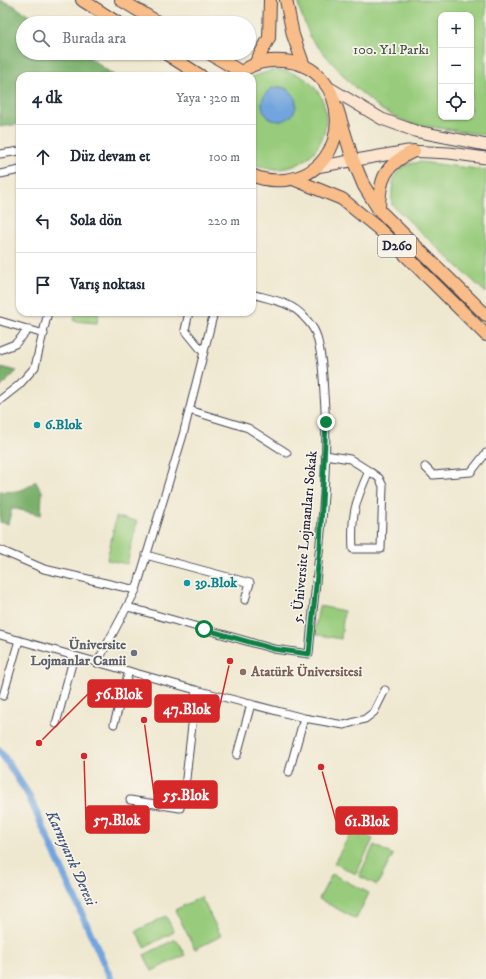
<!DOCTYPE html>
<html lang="tr">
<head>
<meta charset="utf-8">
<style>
  :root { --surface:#fff; --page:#f6f6f7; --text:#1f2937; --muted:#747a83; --line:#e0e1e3 }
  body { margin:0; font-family:"IM FELL DW Pica",serif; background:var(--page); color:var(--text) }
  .controls { position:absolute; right:12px; top:12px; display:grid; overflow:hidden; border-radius:8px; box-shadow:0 1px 3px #0004 }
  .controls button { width:36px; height:36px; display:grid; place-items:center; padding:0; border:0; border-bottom:1px solid var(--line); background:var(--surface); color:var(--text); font:20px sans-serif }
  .stop { position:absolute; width:12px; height:12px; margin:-9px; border:3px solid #0b8043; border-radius:50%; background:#fff }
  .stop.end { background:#0b8043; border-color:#fff; box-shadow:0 1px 4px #0008 }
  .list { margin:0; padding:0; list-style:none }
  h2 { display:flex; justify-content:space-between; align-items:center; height:52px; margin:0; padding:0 16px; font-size:17px }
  h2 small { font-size:13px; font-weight:400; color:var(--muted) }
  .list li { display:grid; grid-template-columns:26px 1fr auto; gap:12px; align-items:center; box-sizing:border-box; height:64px; padding:0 16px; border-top:1px solid var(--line) }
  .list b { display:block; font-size:15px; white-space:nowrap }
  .list em { font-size:13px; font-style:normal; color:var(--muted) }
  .icon { flex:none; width:22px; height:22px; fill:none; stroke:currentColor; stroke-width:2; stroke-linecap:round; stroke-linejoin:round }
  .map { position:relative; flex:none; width:486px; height:979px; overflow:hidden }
  .search { position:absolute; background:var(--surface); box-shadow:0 1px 3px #0004; left:16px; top:16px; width:240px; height:44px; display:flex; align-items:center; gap:10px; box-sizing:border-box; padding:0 14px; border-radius:22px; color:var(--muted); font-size:15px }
  .panel { position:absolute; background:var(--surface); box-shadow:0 1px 3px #0004; left:16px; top:72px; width:240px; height:244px; border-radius:12px }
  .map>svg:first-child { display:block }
  .green { fill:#98cc7c; stroke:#5d775c; fill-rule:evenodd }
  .forest { fill:#7ab06c; stroke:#4e6954 }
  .water { fill:#72a4dd; stroke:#4a638c }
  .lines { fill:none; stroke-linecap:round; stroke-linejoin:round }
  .canal { stroke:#72a4dd; stroke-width:7 }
  .minor-casing { stroke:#414051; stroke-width:9 }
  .secondary-casing { stroke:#414051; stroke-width:13 }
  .primary-casing { stroke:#414051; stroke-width:14 }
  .trunk-casing { stroke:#414051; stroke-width:14 }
  .minor { stroke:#fff; stroke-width:7 }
  .secondary { stroke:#fce5cf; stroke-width:11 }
  .primary { stroke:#f8bd88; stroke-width:12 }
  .trunk { stroke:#f8bd88; stroke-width:12 }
  .route { stroke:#0b8043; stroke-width:5 }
  .culture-dot { fill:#0f9aa8; stroke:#f7f3e8; stroke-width:1.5 }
  .worship-dot { fill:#6b7280; stroke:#f7f3e8; stroke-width:1.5 }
  .education-dot { fill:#8d6e63; stroke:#f7f3e8; stroke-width:1.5 }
  .labels { text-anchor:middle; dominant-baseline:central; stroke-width:3.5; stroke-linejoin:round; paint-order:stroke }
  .shield { fill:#f7f3e8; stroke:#62616f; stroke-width:1 }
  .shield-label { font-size:13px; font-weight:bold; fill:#22223b }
  .park-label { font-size:14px; fill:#45554e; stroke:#f7f3e8 }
  .culture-label { font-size:14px; font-weight:bold; fill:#0d838f; stroke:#f7f3e8; text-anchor:start }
  .street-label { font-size:14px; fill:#22223b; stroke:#f7f3e8 }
  .worship-label { font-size:14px; font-weight:bold; fill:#5b616d; stroke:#f7f3e8; text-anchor:end }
  .education-label { font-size:14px; font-weight:bold; fill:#785e54; stroke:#f7f3e8; text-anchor:start }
  .water-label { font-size:15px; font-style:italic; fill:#42567c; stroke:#f7f3e8 }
  .leader { fill:none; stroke:#d62828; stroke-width:1.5 }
  .callout-dot { fill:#d62828; stroke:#f7f3e8; stroke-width:1.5 }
  .callout { fill:#d62828; stroke:#d62828; stroke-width:1.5 }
  .callout-label { font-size:15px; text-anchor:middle; font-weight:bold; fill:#fff }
</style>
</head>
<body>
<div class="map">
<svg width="486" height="979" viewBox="0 0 486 979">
  <rect width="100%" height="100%" fill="#f7f3e8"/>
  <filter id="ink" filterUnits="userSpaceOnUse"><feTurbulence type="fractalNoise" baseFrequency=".025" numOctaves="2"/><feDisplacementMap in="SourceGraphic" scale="8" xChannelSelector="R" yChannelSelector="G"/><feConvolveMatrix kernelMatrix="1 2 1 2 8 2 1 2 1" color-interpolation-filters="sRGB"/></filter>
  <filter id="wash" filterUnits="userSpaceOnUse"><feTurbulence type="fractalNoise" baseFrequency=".012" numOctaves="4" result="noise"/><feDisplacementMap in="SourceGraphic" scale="16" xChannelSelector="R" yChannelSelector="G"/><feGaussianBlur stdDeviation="0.9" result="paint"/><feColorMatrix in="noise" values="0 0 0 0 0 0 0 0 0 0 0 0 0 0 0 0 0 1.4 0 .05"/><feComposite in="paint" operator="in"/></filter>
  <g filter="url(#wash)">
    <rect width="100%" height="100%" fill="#efe8d0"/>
    <!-- green -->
    <path class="green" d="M 299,0 L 486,0 L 486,135 L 411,124 L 382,110 L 352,85 L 311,39 L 299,8 ZM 441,15 L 471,15 L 471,117 L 441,117 Z
      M 272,70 C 284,71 295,72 304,78 C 344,105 326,167 278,169 C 270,169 259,167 252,162 L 252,77 Z
      M 420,162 L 486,170 L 486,293 L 392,205 C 391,180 393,165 420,162 Z
      M 76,312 L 99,312 L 97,323 L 74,321 Z
      M 116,517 L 137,521 L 127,564 L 107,560 Z
      M 319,606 L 344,611 L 341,639 L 314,634 Z
      M 353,829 L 373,839 L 356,874 L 334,863 Z
      M 374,845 L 393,855 L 377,885 L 359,876 Z
      M 332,874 L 369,893 L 356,919 L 319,899 Z
      M 201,897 L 221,936 L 195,949 L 175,910 Z
      M 166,916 L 174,932 L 145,947 L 136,931 Z
      M 176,939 L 185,955 L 152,971 L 144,955 Z"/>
    <!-- forest -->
    <path class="forest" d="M 0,0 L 13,5 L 39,23 L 23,23 L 23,53 L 83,53 L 115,76 L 20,76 L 20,124 L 0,127 Z
      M 0,367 L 17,371 L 0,388 Z
      M 35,481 L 42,491 L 41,515 L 12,508 L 8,524 L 0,522 L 0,491 C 13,493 26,491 35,481 Z"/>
    <!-- water -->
    <path class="water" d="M262 104a17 17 0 1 1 34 0a17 17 0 1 1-34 0Z"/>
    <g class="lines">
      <!-- canal -->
      <path class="canal" d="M 0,751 L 28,794 L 111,979"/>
    </g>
  </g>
  <g filter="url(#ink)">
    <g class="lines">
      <defs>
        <path id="minor" d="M 0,154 L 20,151
          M 0,174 L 20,170
          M 189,312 L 185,330 L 203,352
          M 0,321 L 44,334
          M 0,350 L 15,344 L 29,329
          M 0,400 L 19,385 L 35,367 L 48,312
          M 189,410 L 248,428 L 287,453
          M 325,455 L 350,459 L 369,471 C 355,502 351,515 353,549 L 381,549 L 383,486 L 379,478 L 369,471
          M 425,467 L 433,475 L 471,472 L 486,453
          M 0,550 L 44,569 L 136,590
          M 146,555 L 250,583 L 245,600
          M 128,607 L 274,649 L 309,654 C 316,568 331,481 324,394 C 323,375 322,353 316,334 C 314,329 308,321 304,317 C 292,302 269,299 252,294
          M 0,635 L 196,690 L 185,787 L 180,808 L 130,800
          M 97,663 L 136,590 L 183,435 L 214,312
          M 196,690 L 304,718 L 344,725 L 365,719 L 374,712 L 385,690
          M 3,696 L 19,640
          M 56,724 L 74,656
          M 114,724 L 129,671
          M 237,755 L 251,704
          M 289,772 L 304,718"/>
        <path id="secondary" d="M 328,87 L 382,119 L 415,131 L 486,145
          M 316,167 L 408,151 L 449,153 L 486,158"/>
        <path id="primary" d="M 286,0 L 293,35 L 304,66
          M 255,64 L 269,38 L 270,0"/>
        <path id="trunk" d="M 82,0 L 118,23
          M 121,0 L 159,23
          M 165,53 L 201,76
          M 209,53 L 241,72
          M 237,76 C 249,64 266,60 282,61 C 353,64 356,172 285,180 C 274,181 262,180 252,175
          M 337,108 L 353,160 L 364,186 L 379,210 L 486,315
          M 293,179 L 342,199 L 379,229 L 486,335
          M 379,210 C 379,179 385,164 414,151"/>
      </defs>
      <!-- minor casing -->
      <use href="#minor" class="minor-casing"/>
      <!-- secondary casing -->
      <use href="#secondary" class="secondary-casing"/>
      <!-- primary casing -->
      <use href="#primary" class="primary-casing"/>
      <!-- trunk casing -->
      <use href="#trunk" class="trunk-casing"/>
      <!-- minor -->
      <use href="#minor" class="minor"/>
      <!-- secondary -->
      <use href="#secondary" class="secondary"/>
      <!-- primary -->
      <use href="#primary" class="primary"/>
      <!-- trunk -->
      <use href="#trunk" class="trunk"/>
    </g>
  </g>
  <g class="lines" filter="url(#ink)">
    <!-- route -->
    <path class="route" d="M 204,629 L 274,649 L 309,654 L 320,546 L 326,422"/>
  </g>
  <!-- markers -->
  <g class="culture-dot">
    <circle cx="37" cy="425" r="4"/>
    <circle cx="187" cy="583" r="4"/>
  </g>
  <circle class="worship-dot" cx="134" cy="653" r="4"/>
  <circle class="education-dot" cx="243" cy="672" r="4"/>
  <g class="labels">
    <!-- shield labels -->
    <rect class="shield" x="378" y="235" width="38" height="22" rx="3"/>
    <g class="shield-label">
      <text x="397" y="246">D260</text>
    </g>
    <!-- park labels -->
    <g class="park-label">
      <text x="391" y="50">100. Yıl Parkı</text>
    </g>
    <!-- culture labels -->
    <g class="culture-label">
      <text x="45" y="425">6.Blok</text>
      <text x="195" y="583">39.Blok</text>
    </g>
    <!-- street labels -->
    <g class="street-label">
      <text transform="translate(305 537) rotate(-85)">5. Üniversite Lojmanları Sokak</text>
    </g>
    <!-- worship labels -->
    <g class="worship-label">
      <text x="126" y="645">Üniversite<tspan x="126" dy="16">Lojmanlar Camii</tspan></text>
    </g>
    <!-- education labels -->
    <g class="education-label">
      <text x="251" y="672">Atatürk Üniversitesi</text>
    </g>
    <!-- water labels -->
    <g class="water-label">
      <text transform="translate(71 858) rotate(66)">Karnıyarık Deresi</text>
    </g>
  </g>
  <!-- callouts -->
  <path class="leader" d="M39 743L88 694M230 661L219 709M144 720L154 794M84 756L86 820M321 767L336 821"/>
  <g class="callout-dot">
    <circle cx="39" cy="743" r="4"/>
    <circle cx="230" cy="661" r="4"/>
    <circle cx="144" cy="720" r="4"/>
    <circle cx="84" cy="756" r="4"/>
    <circle cx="321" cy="767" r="4"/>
  </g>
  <g class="callout">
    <rect x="88" y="680" width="63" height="27" rx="4"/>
    <rect x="155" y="695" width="64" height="27" rx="4"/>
    <rect x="154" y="781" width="63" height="27" rx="4"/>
    <rect x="86" y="806" width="63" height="27" rx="4"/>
    <rect x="336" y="807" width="61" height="27" rx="4"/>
  </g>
  <g class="callout-label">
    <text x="119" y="699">56.Blok</text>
    <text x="187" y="714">47.Blok</text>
    <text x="186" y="800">55.Blok</text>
    <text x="117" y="825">57.Blok</text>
    <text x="367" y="826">61.Blok</text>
  </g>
</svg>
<div class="controls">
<button>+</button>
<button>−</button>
<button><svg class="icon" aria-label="locate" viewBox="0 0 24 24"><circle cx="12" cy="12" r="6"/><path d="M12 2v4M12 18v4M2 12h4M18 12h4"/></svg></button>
</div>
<div class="stop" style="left:204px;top:629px"></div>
<div class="stop end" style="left:326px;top:422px"></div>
<div class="search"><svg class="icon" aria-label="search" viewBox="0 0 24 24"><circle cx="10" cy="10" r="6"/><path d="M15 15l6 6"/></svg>Burada ara</div>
<section class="panel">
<h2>4 dk<small>Yaya · 320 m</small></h2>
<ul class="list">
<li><svg class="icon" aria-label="ahead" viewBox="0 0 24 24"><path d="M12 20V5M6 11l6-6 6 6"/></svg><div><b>Düz devam et</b></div><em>100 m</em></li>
<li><svg class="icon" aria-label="left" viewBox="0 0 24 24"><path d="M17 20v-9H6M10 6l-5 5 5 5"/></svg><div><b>Sola dön</b></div><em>220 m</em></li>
<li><svg class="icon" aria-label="arrive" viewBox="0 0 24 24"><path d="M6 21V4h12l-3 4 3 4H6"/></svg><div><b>Varış noktası</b></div></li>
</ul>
</section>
</div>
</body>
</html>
